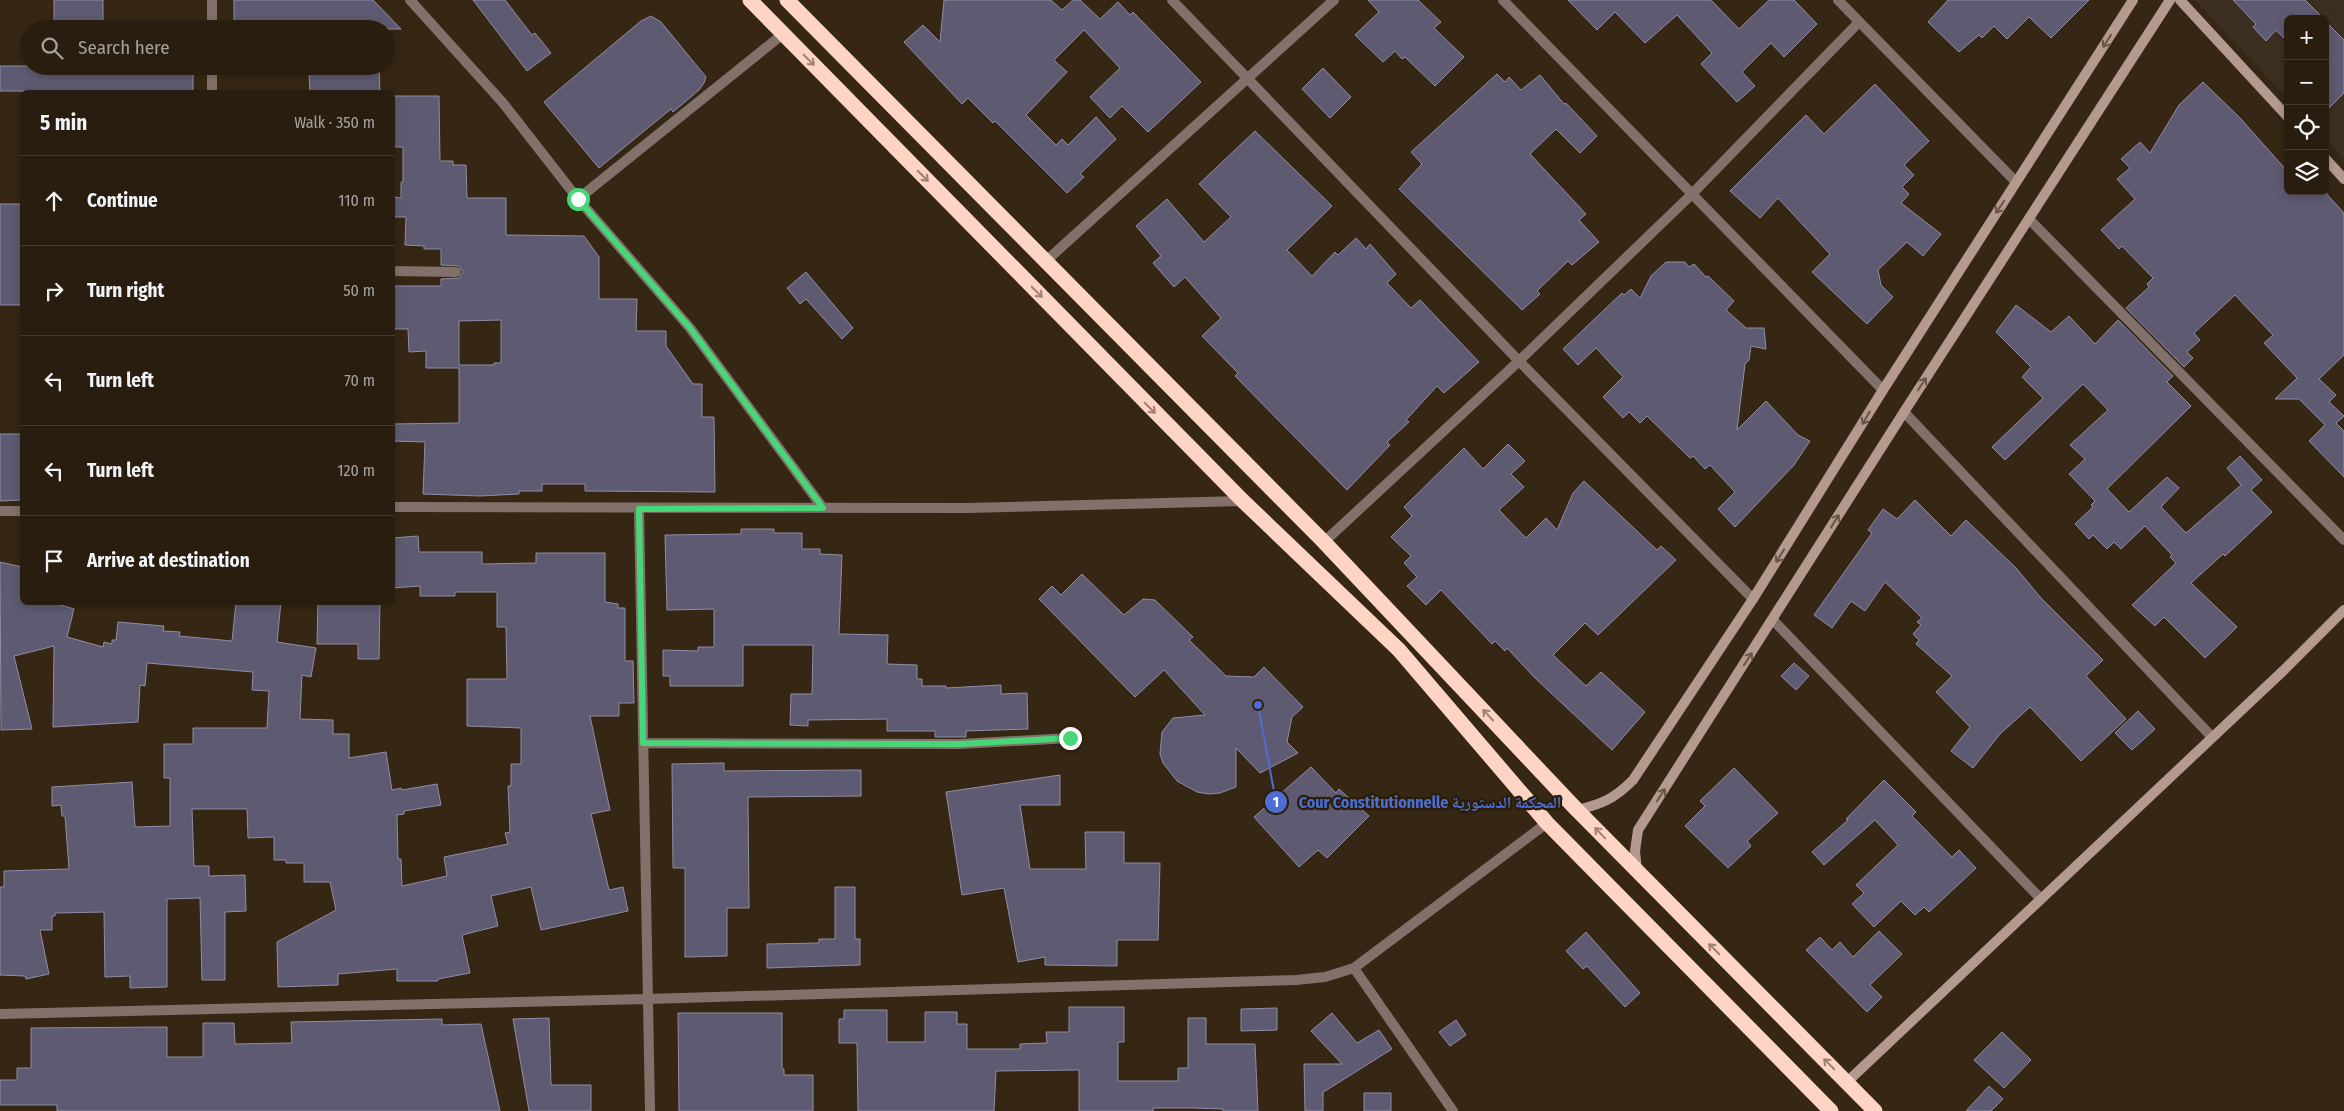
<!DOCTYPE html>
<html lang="en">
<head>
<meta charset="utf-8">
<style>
  :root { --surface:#281d0e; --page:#302617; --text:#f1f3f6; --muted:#a5a29e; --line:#443b2e }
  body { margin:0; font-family:"Fira Sans Condensed","Noto Naskh Arabic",sans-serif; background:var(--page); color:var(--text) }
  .controls { position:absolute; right:15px; top:15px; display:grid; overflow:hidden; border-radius:8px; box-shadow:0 2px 8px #0003 }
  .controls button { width:45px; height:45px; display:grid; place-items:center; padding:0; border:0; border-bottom:1px solid var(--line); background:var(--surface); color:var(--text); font:25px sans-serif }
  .stop { position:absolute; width:15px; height:15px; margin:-11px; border:4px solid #48d778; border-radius:50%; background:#fff }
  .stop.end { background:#48d778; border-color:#fff; box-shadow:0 1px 5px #0008 }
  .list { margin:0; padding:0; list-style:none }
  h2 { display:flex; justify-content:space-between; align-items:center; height:65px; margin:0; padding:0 20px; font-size:21px }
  h2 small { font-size:16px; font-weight:400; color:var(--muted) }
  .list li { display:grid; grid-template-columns:32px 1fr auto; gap:15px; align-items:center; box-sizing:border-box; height:90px; padding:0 20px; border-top:1px solid var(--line) }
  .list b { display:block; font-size:19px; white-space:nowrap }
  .list em { font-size:16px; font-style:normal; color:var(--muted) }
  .icon { flex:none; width:28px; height:28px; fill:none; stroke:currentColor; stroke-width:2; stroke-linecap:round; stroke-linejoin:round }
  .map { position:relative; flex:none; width:2344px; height:1111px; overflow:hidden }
  .search { position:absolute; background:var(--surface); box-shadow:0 2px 8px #0003; left:20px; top:20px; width:375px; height:55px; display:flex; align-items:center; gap:12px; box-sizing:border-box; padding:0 18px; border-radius:28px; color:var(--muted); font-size:19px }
  .panel { position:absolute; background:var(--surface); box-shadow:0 2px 8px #0003; left:20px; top:90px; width:375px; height:515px; border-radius:8px }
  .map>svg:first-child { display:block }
  .commercial { fill:#3d2e22 }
  .building { fill:#5d5a72; stroke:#908da7; fill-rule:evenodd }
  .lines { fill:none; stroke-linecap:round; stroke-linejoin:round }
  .street { stroke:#82716b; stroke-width:10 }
  .secondary { stroke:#b4998f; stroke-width:10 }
  .highway { stroke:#fed4c5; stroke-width:15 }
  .oneway { stroke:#695545 }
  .oneway2 { stroke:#9f8270 }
  .route { stroke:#48d778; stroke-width:6 }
  .leader { fill:none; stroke:#4c6ed3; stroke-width:2 }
  .callout-dot { fill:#4c6ed3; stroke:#2b1d09; stroke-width:2 }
  .mark-label { font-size:15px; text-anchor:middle; font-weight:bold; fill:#fff }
  .callout-label { font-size:16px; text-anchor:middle; font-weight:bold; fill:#4c6ed3; stroke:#2b1d09; stroke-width:4.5; stroke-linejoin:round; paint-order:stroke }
</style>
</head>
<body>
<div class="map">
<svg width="2344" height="1111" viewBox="0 0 2344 1111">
  <rect width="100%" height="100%" fill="#352713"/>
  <!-- commercial -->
  <path class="commercial" d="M 2195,0 L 2344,0 L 2344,159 L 2325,139 L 2325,19 L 2288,19 L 2288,99 Z"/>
  <!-- building -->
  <path class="building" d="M 54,0 L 103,0 L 103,29 L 61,29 L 61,26 L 54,26 Z
    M 234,0 L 373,0 L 401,29 L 249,29 L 249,23 L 234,22 Z
    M 473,0 L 505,0 L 532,35 L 535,33 L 551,53 L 527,71 Z
    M 944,0 L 1051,0 L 1062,10 L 1073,0 L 1080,0 L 1100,19 L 1118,2 L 1130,15 L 1133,12 L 1201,82 L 1148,132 L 1122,106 L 1110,118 L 1090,97 L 1120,68 L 1084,30 L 1054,60 L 1067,72 L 1026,115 L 1056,145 L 1062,139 L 1068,145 L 1096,117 L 1116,139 L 1080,174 L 1084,177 L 1067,193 L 995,121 L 993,123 L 968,98 L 962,104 L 904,42 L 923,25 L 940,42 Z
    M 1368,0 L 1418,0 L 1441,22 L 1434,28 L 1464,57 L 1435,86 L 1405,57 L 1402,59 L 1395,51 L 1383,62 L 1355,35 L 1379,12 Z
    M 1568,0 L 1711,0 L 1739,29 L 1769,0 L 1794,0 L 1817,24 L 1784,57 L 1771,43 L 1742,72 L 1755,86 L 1737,102 L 1701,64 L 1712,53 L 1677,15 L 1645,43 L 1615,12 L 1597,30 Z
    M 1948,0 L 2089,0 L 2051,38 L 2029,17 L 2007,39 L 1994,26 L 1982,38 L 1979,35 L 1959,52 L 1928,22 Z
    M 2233,0 L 2305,0 L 2324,19 L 2288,19 L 2288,42 L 2276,30 L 2266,41 L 2253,27 L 2256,24 Z
    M 651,16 L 661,22 L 706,77 L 704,83 L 699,90 L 673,112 L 671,109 L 599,168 L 544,102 L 641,21 Z
    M 2325,21 L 2344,40 L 2344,93 L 2325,112 Z
    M 0,66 L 193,66 L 193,92 L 0,91 Z
    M 323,66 L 379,66 L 380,92 L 310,92 L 309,73 L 323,70 Z
    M 1323,68 L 1351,97 L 1330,118 L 1302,89 Z
    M 1497,74 L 1505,82 L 1509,77 L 1521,90 L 1540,75 L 1564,104 L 1566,103 L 1597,136 L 1580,153 L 1556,129 L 1530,154 L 1586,214 L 1579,220 L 1599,242 L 1572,265 L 1568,261 L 1537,291 L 1540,294 L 1522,310 L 1399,189 L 1422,164 L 1411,152 Z
    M 2203,82 L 2240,118 L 2288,172 L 2288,191 L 2324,191 L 2344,213 L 2344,355 L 2319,379 L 2336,395 L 2329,402 L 2344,416 L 2336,423 L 2344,431 L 2344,477 L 2309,441 L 2325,425 L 2299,399 L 2275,399 L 2297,378 L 2264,343 L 2273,335 L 2235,295 L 2194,333 L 2200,340 L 2187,352 L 2193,358 L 2184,367 L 2126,308 L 2149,287 L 2147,284 L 2153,278 L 2122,246 L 2119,249 L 2101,230 L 2135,199 L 2117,179 L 2130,168 L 2121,159 L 2140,142 L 2150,153 L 2179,105 Z
    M 1875,84 L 1929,141 L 1904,165 L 1914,175 L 1902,187 L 1909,194 L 1901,203 L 1941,234 L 1923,256 L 1907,242 L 1878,270 L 1881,285 L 1893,297 L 1867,324 L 1812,272 L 1830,254 L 1778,198 L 1760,218 L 1730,191 L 1806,115 L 1824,134 Z
    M 392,96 L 439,96 L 440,161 L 453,161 L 453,165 L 466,165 L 467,198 L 506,198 L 506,235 L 584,236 L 599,257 L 599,299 L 637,299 L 636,331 L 666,331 L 666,346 L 693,384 L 702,384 L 702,417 L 714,417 L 715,492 L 585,491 L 585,484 L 542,484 L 542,491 L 519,491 L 519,494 L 480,496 L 423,494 L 425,442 L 392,441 L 392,424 L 459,423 L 459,368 L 426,368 L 426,351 L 409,352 L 408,329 L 392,329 L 392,286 L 441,286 L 441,279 L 459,278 L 463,272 L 459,266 L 441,265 L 441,249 L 424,249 L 424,246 L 405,245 L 406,217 L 394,217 L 394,197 L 401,198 L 401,182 L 403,182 L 403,147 L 392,147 ZM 501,320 L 501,363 L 494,363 L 494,365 L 459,365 L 459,321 Z
    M 1255,131 L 1332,206 L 1287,250 L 1312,276 L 1335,252 L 1338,255 L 1356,238 L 1366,249 L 1370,244 L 1396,274 L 1387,283 L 1411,308 L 1420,300 L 1479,362 L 1444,393 L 1437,386 L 1406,420 L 1409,422 L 1387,442 L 1390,445 L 1347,490 L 1235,376 L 1238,373 L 1202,336 L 1221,318 L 1185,277 L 1174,287 L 1153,263 L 1161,256 L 1136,226 L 1167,199 L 1204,242 L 1231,217 L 1199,184 Z
    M 0,204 L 22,204 L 22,305 L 0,305 Z
    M 1666,262 L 1685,262 L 1689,267 L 1694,264 L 1706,277 L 1708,276 L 1734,301 L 1726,310 L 1746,328 L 1764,328 L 1766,349 L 1751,346 L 1749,360 L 1745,364 L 1737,430 L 1766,401 L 1798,435 L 1810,441 L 1794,465 L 1735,527 L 1718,509 L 1735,492 L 1710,465 L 1705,469 L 1693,456 L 1690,458 L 1647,416 L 1640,423 L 1629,412 L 1623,418 L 1603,397 L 1623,377 L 1596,348 L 1578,365 L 1563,349 L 1622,293 L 1624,295 L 1631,289 L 1640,298 L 1651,276 Z
    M 806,272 L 853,328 L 842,339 L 806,299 L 800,304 L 787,288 Z
    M 2016,305 L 2051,332 L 2069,316 L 2095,344 L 2118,320 L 2173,376 L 2167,382 L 2191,406 L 2107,489 L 2129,512 L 2167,477 L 2179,488 L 2161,507 L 2186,533 L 2241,485 L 2227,468 L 2240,456 L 2262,480 L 2251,490 L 2272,512 L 2225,556 L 2223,554 L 2191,583 L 2237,627 L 2205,658 L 2164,617 L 2155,626 L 2132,605 L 2176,563 L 2170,557 L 2172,555 L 2145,526 L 2121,549 L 2114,542 L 2107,549 L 2093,535 L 2089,539 L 2075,524 L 2093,507 L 2091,505 L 2095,501 L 2069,474 L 2085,459 L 2070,445 L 2108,410 L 2083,384 L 2005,460 L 1992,447 L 2043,398 L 2022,377 L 2031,367 L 1996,332 Z
    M 0,434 L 21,434 L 22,500 L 0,501 Z
    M 1508,444 L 1525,461 L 1511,474 L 1524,487 L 1499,510 L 1526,538 L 1546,518 L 1557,530 L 1573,493 L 1584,481 L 1657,550 L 1661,546 L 1676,560 L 1598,635 L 1585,623 L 1553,655 L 1586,686 L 1601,672 L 1645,712 L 1612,750 L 1535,678 L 1507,648 L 1505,651 L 1495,641 L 1492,644 L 1441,590 L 1426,605 L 1407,586 L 1417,577 L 1404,563 L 1411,556 L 1391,537 L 1412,516 L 1404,507 L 1464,448 L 1483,469 Z
    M 1915,500 L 1951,536 L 1966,520 L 2016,568 L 2041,598 L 2103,660 L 2086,676 L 2126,719 L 2081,761 L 2030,707 L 2000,734 L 1973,768 L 1951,751 L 1970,727 L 1936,692 L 1952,676 L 1916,644 L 1919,640 L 1913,634 L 1921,625 L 1917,622 L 1922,618 L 1885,582 L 1865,611 L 1851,601 L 1832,628 L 1814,615 L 1872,533 L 1868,530 L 1883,509 L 1897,519 Z
    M 741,529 L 774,529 L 774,533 L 802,533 L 802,549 L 820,549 L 820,554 L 842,555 L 839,634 L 888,635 L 887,664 L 917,665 L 917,679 L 922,679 L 922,686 L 946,686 L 946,688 L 1001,685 L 1001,694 L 1027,693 L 1028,729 L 966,731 L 966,737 L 935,737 L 935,731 L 887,731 L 887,719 L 808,720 L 808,726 L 790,725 L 791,694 L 812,694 L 813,645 L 743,645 L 743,686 L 670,686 L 670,676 L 663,676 L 663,650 L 698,651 L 698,647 L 714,647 L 714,609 L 667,610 L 665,535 L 741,534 Z
    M 418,536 L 419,552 L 482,552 L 482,564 L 536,563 L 536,553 L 605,553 L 605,602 L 618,604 L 618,608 L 625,608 L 625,661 L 633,661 L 634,703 L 619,703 L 619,716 L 590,716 L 610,810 L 591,814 L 609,890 L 623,887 L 628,911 L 541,930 L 531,887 L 491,896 L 498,926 L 462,935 L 470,973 L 438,979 L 438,981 L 397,981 L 397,969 L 338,974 L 338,985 L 278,987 L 277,942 L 336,910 L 330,882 L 304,882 L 304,863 L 286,863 L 286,860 L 274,860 L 274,837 L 248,838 L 247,809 L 192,809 L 194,866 L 209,866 L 209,876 L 245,875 L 246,911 L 225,912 L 225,980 L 202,980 L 200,898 L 167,899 L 167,987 L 130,988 L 130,976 L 105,977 L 104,912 L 55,913 L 55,916 L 52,916 L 52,930 L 40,930 L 49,974 L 26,979 L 25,976 L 0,975 L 0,887 L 4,887 L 4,871 L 69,869 L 65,816 L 62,816 L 61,805 L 52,806 L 52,787 L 132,782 L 135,827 L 170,826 L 170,778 L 164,778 L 164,744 L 193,744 L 193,728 L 267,728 L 269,691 L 252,690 L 253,672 L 147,663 L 145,686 L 140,685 L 138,722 L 53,727 L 54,646 L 14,656 L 32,729 L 1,730 L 0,562 L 22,567 L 22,602 L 50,602 L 74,609 L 67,637 L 103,647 L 104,642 L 112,644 L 112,640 L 116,640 L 118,622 L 164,626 L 163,631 L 180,632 L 179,636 L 232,641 L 236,602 L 281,602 L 277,642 L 316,648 L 311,677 L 302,675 L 300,719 L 333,720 L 333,734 L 349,734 L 349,758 L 386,752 L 392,790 L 401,788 L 402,790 L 437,784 L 441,805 L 404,811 L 404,814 L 397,815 L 398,859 L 401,859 L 402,886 L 447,876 L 444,857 L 508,844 L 505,833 L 510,832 L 508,786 L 511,786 L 511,764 L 521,764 L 521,728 L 467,726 L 467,679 L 507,679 L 506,627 L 497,627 L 497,592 L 455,592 L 455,596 L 420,596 L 420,586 L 392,588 L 392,538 Z
    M 1082,574 L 1124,615 L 1143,599 L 1155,600 L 1193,637 L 1189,640 L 1226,676 L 1254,677 L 1264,667 L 1303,707 L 1292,717 L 1287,742 L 1298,753 L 1260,773 L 1236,748 L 1236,787 L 1220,793 L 1209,794 L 1197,792 L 1177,781 L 1163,763 L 1160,754 L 1162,732 L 1173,718 L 1205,715 L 1164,670 L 1135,697 L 1039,599 L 1052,586 L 1061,595 Z
    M 318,602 L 380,602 L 379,659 L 358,659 L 358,644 L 317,644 Z
    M 1794,663 L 1809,676 L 1796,690 L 1781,676 Z
    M 2138,711 L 2155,729 L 2132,750 L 2115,733 Z
    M 724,763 L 724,771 L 861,770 L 861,796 L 748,797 L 749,908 L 727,908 L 727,956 L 685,957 L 685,868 L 673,868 L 672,764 Z
    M 1311,767 L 1336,793 L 1339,789 L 1369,816 L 1327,858 L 1318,850 L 1299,867 L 1254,817 Z
    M 1734,768 L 1778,813 L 1747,841 L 1751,846 L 1728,868 L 1685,826 L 1705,806 L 1700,801 Z
    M 1060,775 L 1060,805 L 1020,805 L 1030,869 L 1086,869 L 1085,832 L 1124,832 L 1124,863 L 1160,863 L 1158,940 L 1117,940 L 1117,966 L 1045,965 L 1045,957 L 1018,962 L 1004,888 L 962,895 L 946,792 Z
    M 1884,780 L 1916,812 L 1912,816 L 1952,857 L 1959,850 L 1976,868 L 1929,912 L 1924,907 L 1915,915 L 1901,901 L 1874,927 L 1852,904 L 1864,893 L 1856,885 L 1898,845 L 1875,820 L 1824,865 L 1812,852 L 1848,820 L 1846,819 Z
    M 835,887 L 855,887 L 855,939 L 860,939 L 860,965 L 767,968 L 767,944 L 819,943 L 819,939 L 835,939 Z
    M 1879,931 L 1902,954 L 1870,985 L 1882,997 L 1867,1012 L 1806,950 L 1820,937 L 1832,950 L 1840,942 L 1853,957 Z
    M 1586,932 L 1640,993 L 1625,1007 L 1587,966 L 1583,969 L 1566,951 Z
    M 1069,1007 L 1124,1007 L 1124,1042 L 1118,1042 L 1118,1081 L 1178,1081 L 1178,1068 L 1188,1068 L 1188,1018 L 1206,1018 L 1206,1044 L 1255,1044 L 1258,1111 L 1223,1111 L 1223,1109 L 1193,1108 L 1153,1108 L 1153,1111 L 1079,1111 L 1079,1070 L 996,1071 L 994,1111 L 858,1111 L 857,1043 L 839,1043 L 839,1019 L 844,1019 L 844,1010 L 887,1010 L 887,1042 L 925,1042 L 925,1012 L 957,1012 L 957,1024 L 967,1024 L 967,1049 L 1020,1049 L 1020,1044 L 1047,1043 L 1046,1032 L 1069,1032 Z
    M 1277,1008 L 1277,1030 L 1241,1031 L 1241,1009 Z
    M 678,1013 L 782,1013 L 782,1069 L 784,1069 L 784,1075 L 813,1075 L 813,1111 L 679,1111 Z
    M 1332,1013 L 1357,1043 L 1379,1030 L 1392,1049 L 1322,1093 L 1323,1093 L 1323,1111 L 1305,1111 L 1304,1064 L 1342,1064 L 1311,1031 Z
    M 549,1018 L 551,1085 L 591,1085 L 591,1111 L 529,1111 L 513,1019 Z
    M 442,1019 L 442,1025 L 481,1024 L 500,1111 L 57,1111 L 57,1105 L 0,1105 L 0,1080 L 17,1080 L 17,1068 L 31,1068 L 31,1028 L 167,1027 L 167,1057 L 203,1057 L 203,1023 L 234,1023 L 235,1044 L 292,1043 L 291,1022 Z
    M 1456,1020 L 1466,1035 L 1450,1046 L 1439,1032 Z
    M 2002,1032 L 2031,1060 L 2004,1088 L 1974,1060 Z
    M 1989,1086 L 2003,1099 L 1991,1111 L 1966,1111 Z
    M 1364,1093 L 1391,1093 L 1391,1111 L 1364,1111 Z"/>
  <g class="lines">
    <!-- street -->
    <path class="street" d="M 212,0 L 212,29
      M 410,0 L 503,103 L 578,199 L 690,328 L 823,508
      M 1172,0 L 1519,361 L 1753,599
      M 1503,0 L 1883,390
      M 1838,0 L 2016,182
      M 212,66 L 212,92
      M 578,199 L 783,34
      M 2029,219 L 2344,540
      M 1046,261 L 1334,0
      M 392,271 L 456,272
      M 1904,412 L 2211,736
      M 392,507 L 967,508 L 1243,501
      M 639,509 L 650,1111
      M 0,511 L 22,511
      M 1324,542 L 1519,361 L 1692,194 L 1859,22
      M 1773,620 L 2041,899
      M 643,743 L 960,744 L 1071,738
      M 1354,968 L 1453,1111
      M 0,1014 L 647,999 L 1296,980 L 1325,977 L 1354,968 L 1547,823"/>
    <!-- secondary -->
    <path class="secondary" d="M 2180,0 L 2288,117
      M 2325,158 L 2344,179
      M 1577,810 C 1602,804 1614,799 1633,780 L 1753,599 L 1883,390 L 2133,0
      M 1637,871 L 1635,851 L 1638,830 L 1904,412 L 2170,0
      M 1847,1082 L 2284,670 L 2344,610"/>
    <!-- highway -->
    <path class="highway" d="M 750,0 L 1243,501 L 1399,650 L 1547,823 L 1831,1111
      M 787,0 L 1324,542 L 1577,810 L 1875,1111"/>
  </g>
  <!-- one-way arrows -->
  <defs><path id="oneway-shaft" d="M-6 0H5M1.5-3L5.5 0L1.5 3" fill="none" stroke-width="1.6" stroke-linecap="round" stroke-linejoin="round" transform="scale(1.25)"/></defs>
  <g class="oneway">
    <use href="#oneway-shaft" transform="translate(2107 41) rotate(123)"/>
    <use href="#oneway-shaft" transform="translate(2000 207) rotate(123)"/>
    <use href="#oneway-shaft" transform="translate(1922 384) rotate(-57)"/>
    <use href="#oneway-shaft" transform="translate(1866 418) rotate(121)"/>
    <use href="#oneway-shaft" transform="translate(1835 521) rotate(-58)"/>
    <use href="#oneway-shaft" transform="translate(1780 556) rotate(122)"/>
    <use href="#oneway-shaft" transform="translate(1748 659) rotate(-57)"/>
    <use href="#oneway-shaft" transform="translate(1661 795) rotate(-57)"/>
  </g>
  <g class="oneway2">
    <use href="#oneway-shaft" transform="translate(809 60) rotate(45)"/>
    <use href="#oneway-shaft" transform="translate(923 176) rotate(45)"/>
    <use href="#oneway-shaft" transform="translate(1037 292) rotate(45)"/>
    <use href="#oneway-shaft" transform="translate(1150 408) rotate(45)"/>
    <use href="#oneway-shaft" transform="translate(1488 715) rotate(-133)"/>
    <use href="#oneway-shaft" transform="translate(1600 833) rotate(-134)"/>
    <use href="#oneway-shaft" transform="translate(1714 949) rotate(-135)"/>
    <use href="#oneway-shaft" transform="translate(1829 1064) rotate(-135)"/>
  </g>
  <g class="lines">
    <!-- route -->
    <path class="route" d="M 578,199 L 690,328 L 823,508 L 639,509 L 643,743 L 960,744 L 1070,738"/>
  </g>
  <!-- callouts -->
  <path class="leader" d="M1258 705L1276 802"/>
  <g class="callout-dot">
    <circle cx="1258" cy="705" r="5"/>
    <circle cx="1276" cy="802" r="12"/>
  </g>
  <g class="mark-label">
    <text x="1276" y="807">1</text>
  </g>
  <g class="callout-label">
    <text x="1430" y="808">Cour Constitutionnelle المحكمة الدستورية</text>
  </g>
</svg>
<div class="controls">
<button>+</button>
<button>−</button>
<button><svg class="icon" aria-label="locate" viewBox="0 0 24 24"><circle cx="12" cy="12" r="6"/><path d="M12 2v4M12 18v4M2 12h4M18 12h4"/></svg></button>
<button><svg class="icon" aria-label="layers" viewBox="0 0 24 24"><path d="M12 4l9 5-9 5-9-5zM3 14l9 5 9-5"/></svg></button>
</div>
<div class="stop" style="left:578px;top:199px"></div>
<div class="stop end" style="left:1070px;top:738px"></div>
<div class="search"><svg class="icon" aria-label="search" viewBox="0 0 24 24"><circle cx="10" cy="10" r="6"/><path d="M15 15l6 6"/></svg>Search here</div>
<section class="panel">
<h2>5 min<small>Walk · 350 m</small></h2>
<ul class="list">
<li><svg class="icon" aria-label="ahead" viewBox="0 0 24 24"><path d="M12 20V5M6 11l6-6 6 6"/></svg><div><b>Continue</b></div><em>110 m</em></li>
<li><svg class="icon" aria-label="right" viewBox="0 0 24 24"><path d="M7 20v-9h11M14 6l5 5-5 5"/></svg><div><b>Turn right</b></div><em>50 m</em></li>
<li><svg class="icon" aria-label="left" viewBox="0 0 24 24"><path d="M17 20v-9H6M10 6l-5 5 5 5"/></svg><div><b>Turn left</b></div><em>70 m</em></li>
<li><svg class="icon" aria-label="left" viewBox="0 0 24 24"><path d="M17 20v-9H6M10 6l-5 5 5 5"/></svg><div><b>Turn left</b></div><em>120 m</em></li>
<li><svg class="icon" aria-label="arrive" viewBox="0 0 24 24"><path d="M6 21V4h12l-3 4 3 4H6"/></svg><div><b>Arrive at destination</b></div></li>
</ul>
</section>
</div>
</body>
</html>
